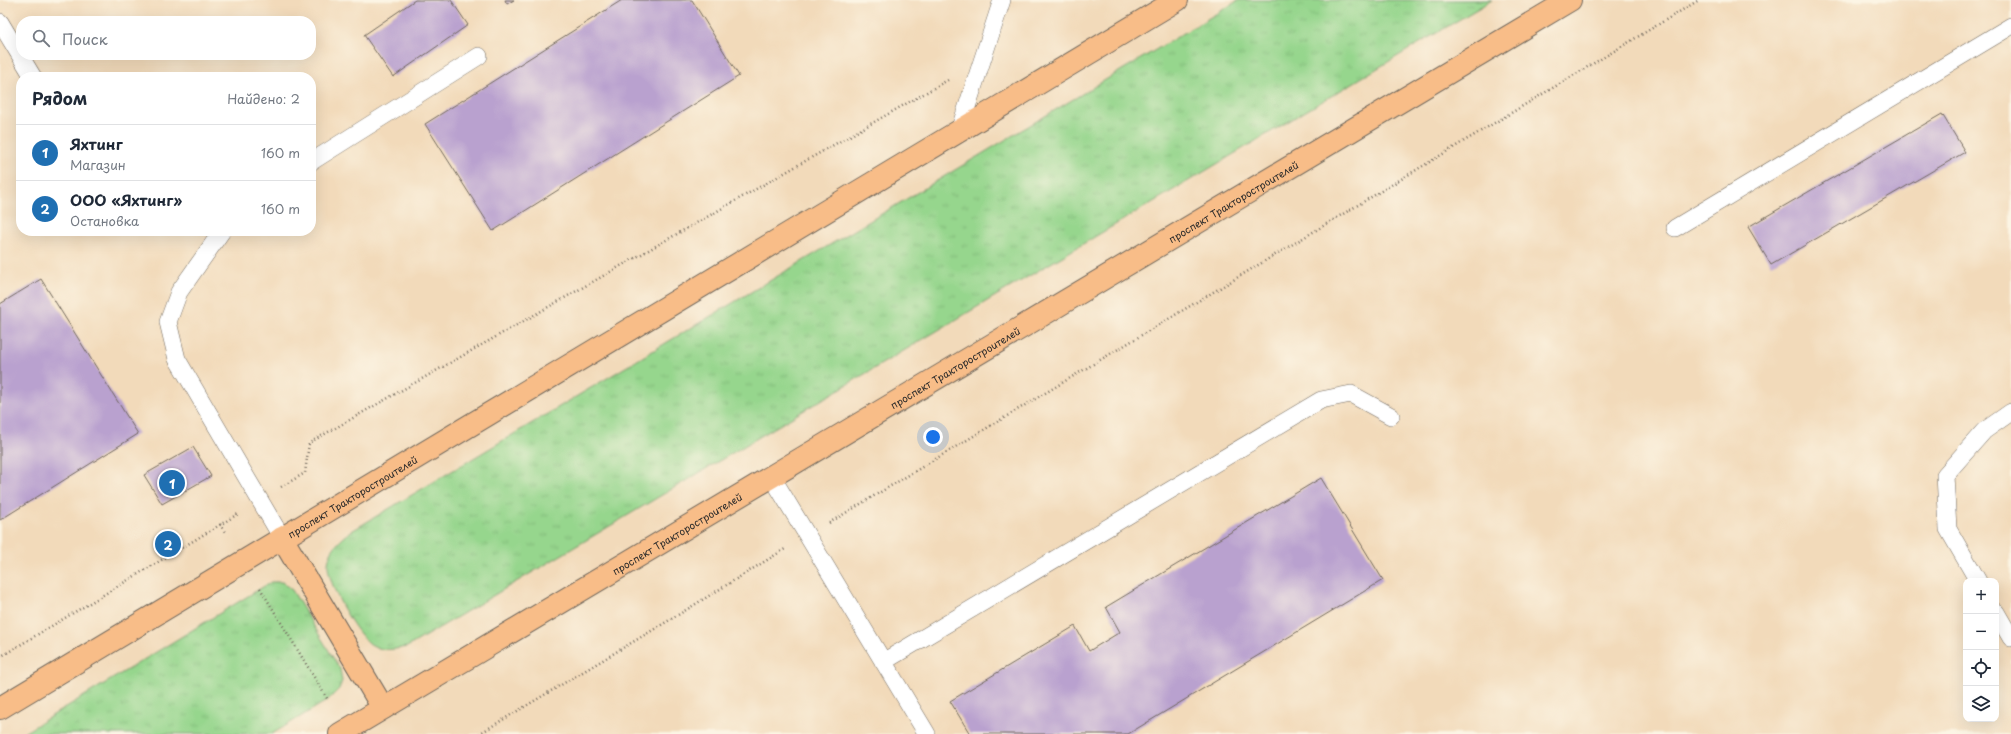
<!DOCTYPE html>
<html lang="ru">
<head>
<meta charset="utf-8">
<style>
  :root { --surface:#fff; --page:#f6f6f7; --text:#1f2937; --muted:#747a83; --line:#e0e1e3; --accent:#1f6fb2 }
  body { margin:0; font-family:"Playpen Sans",sans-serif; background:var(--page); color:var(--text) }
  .controls { position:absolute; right:12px; bottom:12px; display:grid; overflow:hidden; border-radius:8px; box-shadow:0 4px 16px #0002 }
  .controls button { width:36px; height:36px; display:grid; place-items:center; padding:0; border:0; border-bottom:1px solid var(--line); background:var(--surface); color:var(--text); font:20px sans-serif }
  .you { position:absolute; left:933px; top:437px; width:14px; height:14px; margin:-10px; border:3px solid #fff; border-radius:50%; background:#1a73e8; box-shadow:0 0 0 6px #1a73e833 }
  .badge { display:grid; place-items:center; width:26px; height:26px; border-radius:50%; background:var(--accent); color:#fff; font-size:13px; font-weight:700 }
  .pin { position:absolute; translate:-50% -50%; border:2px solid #fff; box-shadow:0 1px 4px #0006 }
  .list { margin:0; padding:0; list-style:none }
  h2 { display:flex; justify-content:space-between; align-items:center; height:52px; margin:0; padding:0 16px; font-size:17px }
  h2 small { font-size:13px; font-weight:400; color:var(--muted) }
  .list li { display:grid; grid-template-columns:26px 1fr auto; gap:12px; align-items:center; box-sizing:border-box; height:56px; padding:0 16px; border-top:1px solid var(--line) }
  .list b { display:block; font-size:15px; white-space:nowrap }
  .list p { margin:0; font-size:13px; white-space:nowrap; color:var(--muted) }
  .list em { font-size:13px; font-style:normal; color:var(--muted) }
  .icon { flex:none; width:22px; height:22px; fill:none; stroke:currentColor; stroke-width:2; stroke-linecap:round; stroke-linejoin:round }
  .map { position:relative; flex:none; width:2011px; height:734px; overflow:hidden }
  .search { position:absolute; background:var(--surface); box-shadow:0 4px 16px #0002; left:16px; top:16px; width:300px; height:44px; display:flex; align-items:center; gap:10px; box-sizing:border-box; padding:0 14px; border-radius:16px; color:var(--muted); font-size:15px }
  .panel { position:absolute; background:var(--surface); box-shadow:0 4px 16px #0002; left:16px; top:72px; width:300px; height:164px; border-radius:16px }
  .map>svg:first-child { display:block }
  .grass { fill:url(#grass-tufts); stroke:#60805c }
  .building { fill:#b9a1cf }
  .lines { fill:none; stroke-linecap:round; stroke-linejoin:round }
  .lane-casing { stroke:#71685d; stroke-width:18 }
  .primary-casing { stroke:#71685d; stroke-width:24 }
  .path { stroke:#71685d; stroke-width:2.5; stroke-dasharray:1 3; stroke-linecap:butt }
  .lane { stroke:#fff; stroke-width:17 }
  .primary { stroke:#f8bd88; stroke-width:22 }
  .labels { text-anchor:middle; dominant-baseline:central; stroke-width:3; stroke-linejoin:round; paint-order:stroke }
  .street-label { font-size:10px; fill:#2b2b2b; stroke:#fcf5e5 }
</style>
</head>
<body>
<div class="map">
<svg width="2011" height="734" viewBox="0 0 2011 734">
  <defs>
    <pattern id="grass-tufts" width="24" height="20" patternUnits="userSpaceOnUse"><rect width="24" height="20" fill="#96d68d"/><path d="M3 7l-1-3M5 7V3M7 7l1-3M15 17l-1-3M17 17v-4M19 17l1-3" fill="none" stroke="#81b87a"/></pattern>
  </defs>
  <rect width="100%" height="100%" fill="#fcf5e5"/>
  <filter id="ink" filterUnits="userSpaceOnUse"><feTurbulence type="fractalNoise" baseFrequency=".025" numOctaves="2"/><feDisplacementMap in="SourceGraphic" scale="8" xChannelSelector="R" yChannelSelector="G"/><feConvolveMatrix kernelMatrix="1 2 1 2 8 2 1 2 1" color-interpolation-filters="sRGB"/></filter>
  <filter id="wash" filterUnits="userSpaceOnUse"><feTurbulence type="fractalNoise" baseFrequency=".012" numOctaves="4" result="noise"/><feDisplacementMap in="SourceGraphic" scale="16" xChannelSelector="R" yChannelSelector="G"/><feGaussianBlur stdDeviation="0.9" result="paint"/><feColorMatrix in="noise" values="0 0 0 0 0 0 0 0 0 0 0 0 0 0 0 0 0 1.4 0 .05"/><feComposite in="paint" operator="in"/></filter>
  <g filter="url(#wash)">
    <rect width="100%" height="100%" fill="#f2daba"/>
    <!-- grass -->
    <path class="grass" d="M 1239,0 L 1492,0 L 407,647 C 395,649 385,652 374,646 C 357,639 327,583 328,564 C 329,549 340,541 350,532 Z
      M 271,582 L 282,582 L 292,590 L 340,669 L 342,681 L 339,689 L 328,700 L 272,734 L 22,734 Z"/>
    <g id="blocks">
      <!-- building -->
      <path class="building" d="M 415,0 L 451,0 L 468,25 L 393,77 L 364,35 Z
        M 505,0 L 514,0 L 507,4 Z
        M 622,0 L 692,0 L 739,76 L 493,231 L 425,124 Z
        M 1942,114 L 1965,152 L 1771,265 L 1748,227 Z
        M 41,279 L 138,434 L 0,520 L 0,304 Z
        M 193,447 L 211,476 L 162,504 L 144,475 Z
        M 1321,478 L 1383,580 L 1128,734 L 970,734 L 950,701 L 1075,626 L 1089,651 L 1120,632 L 1106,607 Z"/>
    </g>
  </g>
  <g filter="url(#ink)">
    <use href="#blocks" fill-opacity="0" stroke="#71685d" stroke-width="1"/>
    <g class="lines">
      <defs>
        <path id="lane" d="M 0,22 L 33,77
          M 959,131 L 1002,0
          M 311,162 L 479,56
          M 1675,228 L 2011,26
          M 222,231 L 179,292 L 168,322 L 177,359 L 282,538
          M 772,477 L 927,734
          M 1978,581 L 1948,529 L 1945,475 L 1984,431 L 2011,412
          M 1996,612 L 2011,638
          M 883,662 L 1321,400 L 1351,394 L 1391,416"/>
        <g id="primary">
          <path d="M 282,538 L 383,708"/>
          <path id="s1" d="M 0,708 L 1177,0"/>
          <path id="s2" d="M 340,734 L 1570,0"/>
        </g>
      </defs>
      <!-- lane casing -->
      <use href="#lane" class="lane-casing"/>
      <!-- primary casing -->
      <use href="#primary" class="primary-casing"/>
      <!-- path -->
      <path class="path" d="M 281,487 L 305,473 L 309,443 L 948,80
        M 829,523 L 1699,0
        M 220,524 L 226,534
        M 260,588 L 328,700
        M 0,657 L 238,514
        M 479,734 L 673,618 L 785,549"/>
      <!-- lane -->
      <use href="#lane" class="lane"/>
      <!-- primary -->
      <use href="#primary" class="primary"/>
    </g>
  </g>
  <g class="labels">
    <!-- street labels -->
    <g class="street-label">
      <text stroke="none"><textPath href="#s2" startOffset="1040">проспект Тракторостроителей</textPath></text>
      <text stroke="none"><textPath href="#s2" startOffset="716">проспект Тракторостроителей</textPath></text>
      <text stroke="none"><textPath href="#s1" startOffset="411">проспект Тракторостроителей</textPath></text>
      <text stroke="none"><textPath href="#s2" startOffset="392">проспект Тракторостроителей</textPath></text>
    </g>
  </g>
</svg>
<div class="controls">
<button>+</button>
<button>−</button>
<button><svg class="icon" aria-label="locate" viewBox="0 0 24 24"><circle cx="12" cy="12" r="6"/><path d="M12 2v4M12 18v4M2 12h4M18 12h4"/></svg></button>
<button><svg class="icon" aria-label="layers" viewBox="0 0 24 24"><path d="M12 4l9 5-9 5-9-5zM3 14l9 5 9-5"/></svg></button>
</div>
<div class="you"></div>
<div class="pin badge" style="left:172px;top:483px">1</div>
<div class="pin badge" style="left:168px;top:544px">2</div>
<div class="search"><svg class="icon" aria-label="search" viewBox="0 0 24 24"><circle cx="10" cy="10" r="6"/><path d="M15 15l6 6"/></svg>Поиск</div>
<section class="panel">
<h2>Рядом<small>Найдено: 2</small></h2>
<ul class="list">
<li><span class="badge">1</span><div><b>Яхтинг</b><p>Магазин</p></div><em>160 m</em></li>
<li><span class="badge">2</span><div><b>ООО «Яхтинг»</b><p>Остановка</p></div><em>160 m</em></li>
</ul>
</section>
</div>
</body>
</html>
